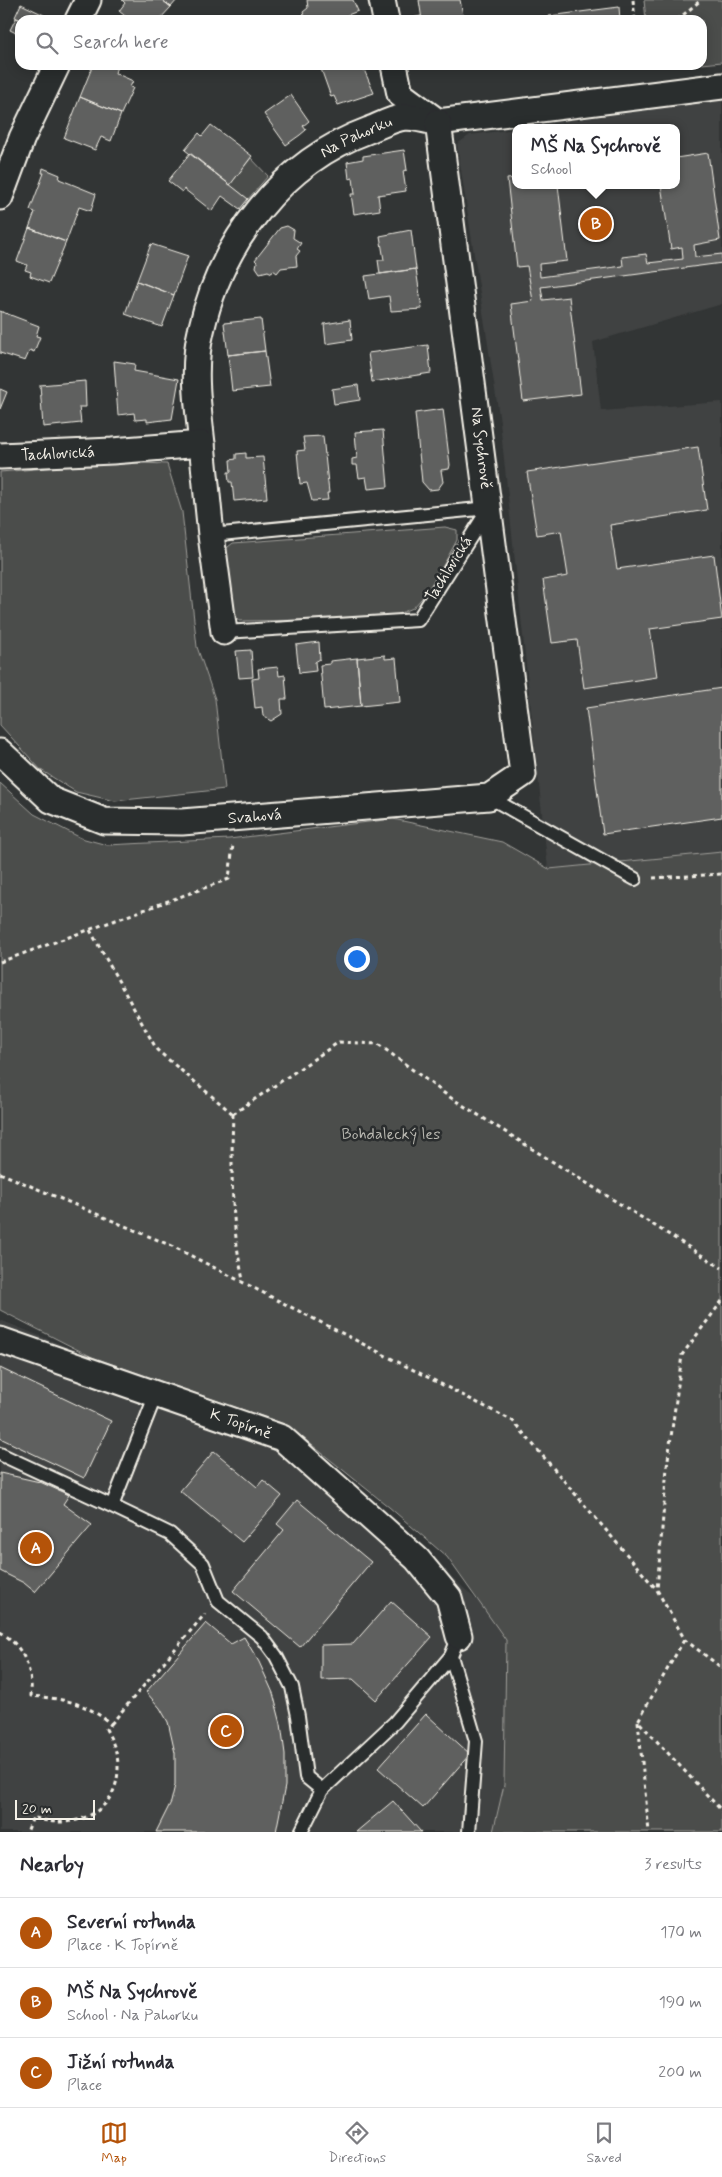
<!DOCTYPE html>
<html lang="en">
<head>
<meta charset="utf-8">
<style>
  :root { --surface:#fff; --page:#f2f2f3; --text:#2b2b33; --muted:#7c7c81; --line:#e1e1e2; --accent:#b45309 }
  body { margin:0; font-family:Mynerve,sans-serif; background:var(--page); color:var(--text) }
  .scale { position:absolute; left:15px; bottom:12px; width:80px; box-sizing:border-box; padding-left:5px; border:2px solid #f4f1e8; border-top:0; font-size:14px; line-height:18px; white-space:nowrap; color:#f4f1e8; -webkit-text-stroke:4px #2a2d2e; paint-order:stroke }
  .you { position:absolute; left:356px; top:958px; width:18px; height:18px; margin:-12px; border:4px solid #fff; border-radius:50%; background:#1a73e8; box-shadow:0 0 0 8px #1a73e833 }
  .badge { display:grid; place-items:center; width:32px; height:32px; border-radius:50%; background:var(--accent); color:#fff; font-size:16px; font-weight:700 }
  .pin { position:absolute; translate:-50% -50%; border:2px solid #fff; box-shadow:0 1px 5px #0006 }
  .popup { position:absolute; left:512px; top:124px; width:168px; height:65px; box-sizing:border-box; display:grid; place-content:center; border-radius:10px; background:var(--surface); filter:drop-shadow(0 1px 4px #0005); font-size:16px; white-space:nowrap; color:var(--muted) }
  .popup b { font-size:19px; color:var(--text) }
  .popup::after { content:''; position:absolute; left:50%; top:100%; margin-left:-10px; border:10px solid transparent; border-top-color:var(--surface) }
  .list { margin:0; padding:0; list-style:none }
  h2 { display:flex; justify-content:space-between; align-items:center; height:65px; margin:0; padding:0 20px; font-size:21px }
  h2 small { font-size:16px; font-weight:400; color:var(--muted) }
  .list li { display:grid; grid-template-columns:32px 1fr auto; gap:15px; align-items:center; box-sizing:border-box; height:70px; padding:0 20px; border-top:1px solid var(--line) }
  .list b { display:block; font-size:19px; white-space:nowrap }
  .list p { margin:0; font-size:16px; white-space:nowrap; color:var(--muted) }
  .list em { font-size:16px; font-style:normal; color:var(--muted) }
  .icon { flex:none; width:28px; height:28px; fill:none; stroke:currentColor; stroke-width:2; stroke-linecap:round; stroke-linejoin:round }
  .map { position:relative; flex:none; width:722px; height:1832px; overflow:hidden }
  .search { position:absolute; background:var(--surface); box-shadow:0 2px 12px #0003; left:15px; right:15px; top:15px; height:55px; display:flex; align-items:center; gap:12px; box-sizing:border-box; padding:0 18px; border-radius:15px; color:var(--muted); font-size:19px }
  .sheet { height:275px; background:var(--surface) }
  nav { display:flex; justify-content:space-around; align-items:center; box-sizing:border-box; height:70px; border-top:1px solid var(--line); background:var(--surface); font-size:14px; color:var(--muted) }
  nav a { display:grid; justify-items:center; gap:2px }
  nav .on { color:var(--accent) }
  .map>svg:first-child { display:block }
  .built { fill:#404242 }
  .green { fill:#4b4d4c; stroke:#a09f9a }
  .building { fill:#5f605f; stroke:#f4f1e8 }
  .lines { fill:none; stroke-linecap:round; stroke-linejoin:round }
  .service-casing { stroke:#f4f1e8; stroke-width:16 }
  .minor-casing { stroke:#f4f1e8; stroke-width:29 }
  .path { stroke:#f4f1e8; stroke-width:3; stroke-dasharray:4 4; stroke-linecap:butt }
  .service { stroke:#2a2d2e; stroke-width:12 }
  .minor { stroke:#2a2d2e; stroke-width:25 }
  .labels { text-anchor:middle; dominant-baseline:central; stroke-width:5; stroke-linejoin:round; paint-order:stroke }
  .street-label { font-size:16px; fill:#f4f1e8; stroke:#2a2d2e }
  .park-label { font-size:16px; fill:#b9b8b1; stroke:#2a2d2e }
</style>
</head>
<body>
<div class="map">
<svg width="722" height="1832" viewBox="0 0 722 1832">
  <rect width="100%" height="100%" fill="#323535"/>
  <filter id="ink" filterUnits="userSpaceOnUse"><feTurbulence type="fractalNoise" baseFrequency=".02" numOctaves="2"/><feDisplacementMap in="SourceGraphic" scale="10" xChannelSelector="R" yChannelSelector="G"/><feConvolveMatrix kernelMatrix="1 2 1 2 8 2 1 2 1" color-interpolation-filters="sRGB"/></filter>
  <g filter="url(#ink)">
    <!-- built -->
    <path class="built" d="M 722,99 L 722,304 L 593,342 L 601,411 L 722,402 L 722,852 L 548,869 L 500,422 L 457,144 L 470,135 L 516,129 L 516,185 L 676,185 L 676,128 L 522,128 Z
      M 0,1320 L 284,1434 L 424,1551 L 484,1607 L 506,1640 L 504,1785 L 493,1832 L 0,1832 Z"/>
    <!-- green -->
    <path class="green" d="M 644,0 L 722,0 L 722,62 L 702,64 L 702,20 L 646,20 Z
      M 251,158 L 268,176 L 248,199 L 230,185 Z
      M 117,462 L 167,464 L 182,512 L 197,647 L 215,699 L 225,789 L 115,801 L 76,792 L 41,770 L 0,725 L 0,472 Z
      M 445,527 L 457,530 L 457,540 L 431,588 L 413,608 L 387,619 L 239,621 L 230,608 L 223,551 L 233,543 Z
      M 0,783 L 34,814 L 81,838 L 107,845 L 229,839 L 393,819 L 502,842 L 549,869 L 722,852 L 722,1832 L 493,1832 L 504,1785 L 506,1640 L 447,1557 L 389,1507 L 287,1425 L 92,1357 L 0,1310 Z"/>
    <!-- building -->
    <path class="building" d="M 122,0 L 162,0 L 171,7 L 159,20 L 130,20 L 119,11 L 125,3 Z
      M 162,0 L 177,0 L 171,7 Z
      M 307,0 L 353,0 L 358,11 L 335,20 L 306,20 L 303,12 L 308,8 Z
      M 419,0 L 460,0 L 464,20 L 422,20 Z
      M 21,4 L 44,15 L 41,20 L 21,20 L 15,17 Z
      M 619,7 L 620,20 L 549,20 L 549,16 Z
      M 421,16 L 422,20 L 403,20 Z
      M 16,18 L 21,20 L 20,35 L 10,30 Z
      M 93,65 L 117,66 L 115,73 L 133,81 L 130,87 L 133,88 L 121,114 L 80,97 Z
      M 323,65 L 362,65 L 374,93 L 338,105 L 334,96 L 331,97 L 320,66 Z
      M 291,95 L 309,121 L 303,126 L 306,130 L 300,135 L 286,145 L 264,114 Z
      M 80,97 L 121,114 L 111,141 L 101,137 L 95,150 L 64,138 Z
      M 211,125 L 252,156 L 230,185 L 185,150 L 199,133 L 202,136 Z
      M 404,150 L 407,170 L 403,171 L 406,191 L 378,195 L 380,210 L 354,214 L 351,194 L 355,194 L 353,178 L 349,179 L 347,162 L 363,159 L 363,156 Z
      M 190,153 L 248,199 L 240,209 L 222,196 L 212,211 L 184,189 L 182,192 L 168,181 Z
      M 708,153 L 720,240 L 694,245 L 695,257 L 722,254 L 722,263 L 541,287 L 543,300 L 569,297 L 581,394 L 523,401 L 511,304 L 533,301 L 527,266 L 517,267 L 507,179 L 516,178 L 516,185 L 558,185 L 567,261 L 539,264 L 540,277 L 623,266 L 622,257 L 646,254 L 648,263 L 683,259 L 682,247 L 671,249 L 661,185 L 676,185 L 676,158 Z
      M 43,168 L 60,175 L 59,179 L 96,194 L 91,211 L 79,207 L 66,242 L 29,228 L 35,212 L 30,210 L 44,173 L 42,173 Z
      M 287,226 L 294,230 L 293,238 L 301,243 L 297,249 L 300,251 L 296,256 L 297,266 L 281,268 L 277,273 L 273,270 L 272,273 L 268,271 L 260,273 L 256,267 L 257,262 L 255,260 L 280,228 Z
      M 29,228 L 66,242 L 49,283 L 30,276 L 31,272 L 25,270 L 27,265 L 17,261 Z
      M 411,230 L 416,269 L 380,274 L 378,260 L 384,260 L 380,236 Z
      M 151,244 L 188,256 L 174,295 L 137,281 Z
      M 416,269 L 422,309 L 391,311 L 389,296 L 369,299 L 365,276 Z
      M 137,281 L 174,295 L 162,327 L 125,314 Z
      M 0,311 L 39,326 L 36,336 L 40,337 L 34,352 L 30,350 L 25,361 L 0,353 Z
      M 261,319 L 265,351 L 228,355 L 224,323 Z
      M 350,320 L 352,340 L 326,344 L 324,324 Z
      M 428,345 L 431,373 L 372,382 L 368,353 Z
      M 265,351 L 270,387 L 232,391 L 228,355 Z
      M 114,361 L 135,364 L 134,371 L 179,379 L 172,419 L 147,422 L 147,419 L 135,420 L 134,413 L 118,415 Z
      M 85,381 L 86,407 L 79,407 L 81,423 L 43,427 L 40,385 Z
      M 358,385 L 360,400 L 334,404 L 332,389 Z
      M 0,389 L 7,392 L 0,409 Z
      M 443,409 L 450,465 L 449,469 L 441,470 L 443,482 L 438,489 L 429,490 L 422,482 L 415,413 Z
      M 383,430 L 388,487 L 368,489 L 366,477 L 359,478 L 357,465 L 352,465 L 352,459 L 357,458 L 355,432 Z
      M 323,436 L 329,493 L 327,493 L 328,500 L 312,501 L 307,483 L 300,484 L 297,451 L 305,450 L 303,437 Z
      M 698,447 L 707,510 L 610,525 L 617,569 L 714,555 L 722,619 L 650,629 L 657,677 L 584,688 L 577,640 L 552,643 L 543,580 L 568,576 L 561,531 L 537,535 L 527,472 Z
      M 246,453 L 246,458 L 263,457 L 267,498 L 234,501 L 232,482 L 229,482 L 228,472 L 231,472 L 230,460 L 236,459 L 236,454 Z
      M 319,642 L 320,659 L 315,662 L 316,671 L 299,673 L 296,645 Z
      M 251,650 L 253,677 L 239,678 L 236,651 Z
      M 385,655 L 385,659 L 396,658 L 400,702 L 361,706 L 357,658 Z
      M 357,658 L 361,706 L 324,710 L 320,665 L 330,664 L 330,661 Z
      M 278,667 L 279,676 L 285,675 L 287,699 L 281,699 L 282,714 L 271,721 L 263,716 L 262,707 L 255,708 L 252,679 L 259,678 L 258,669 Z
      M 722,688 L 722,817 L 603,834 L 586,708 Z
      M 0,1368 L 111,1421 L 84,1478 L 0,1438 Z
      M 214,1451 L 257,1487 L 263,1480 L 282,1496 L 242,1542 L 180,1491 Z
      M 0,1473 L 40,1482 L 69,1495 L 63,1504 L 92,1525 L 35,1592 L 24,1583 L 0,1571 Z
      M 297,1500 L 371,1562 L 300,1647 L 233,1591 L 284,1530 L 277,1524 Z
      M 391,1601 L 432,1637 L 376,1700 L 353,1679 L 321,1680 L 321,1645 L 353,1644 Z
      M 206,1623 L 231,1644 L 244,1637 L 259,1662 L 273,1693 L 281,1724 L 285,1754 L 285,1786 L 276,1832 L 156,1832 L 171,1802 L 175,1785 L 175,1753 L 168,1722 L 160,1708 L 146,1692 Z
      M 426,1714 L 470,1754 L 423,1808 L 378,1768 Z
      M 393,1801 L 421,1832 L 356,1832 Z"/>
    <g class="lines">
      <defs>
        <path id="service" d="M 211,535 L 489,508 L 418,620 L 224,632
          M 489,797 L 635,879
          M 156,1394 L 112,1506 L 170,1534 L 203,1564 L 218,1601 L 262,1637 L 276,1656 L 292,1687 L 298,1716 L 306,1777 L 322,1790
          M 0,1454 L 112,1506
          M 451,1656 L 476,1741 L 469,1832
          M 301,1832 L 322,1790 L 395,1722 L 451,1656 L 459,1636"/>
        <g id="minor">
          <path d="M 382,0 L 386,20"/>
          <path d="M 78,20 L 88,0"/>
          <path d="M 394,65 L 400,94 L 434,119"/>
          <path d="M 0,197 L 22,138 L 57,65"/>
          <path id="s1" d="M 202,444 C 198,407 192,367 201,331 C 221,241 282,162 369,130 C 379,126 394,118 405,117 C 415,117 428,121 438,122 L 722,86"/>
          <path id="s2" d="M 0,456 L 112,451 L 202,444 L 211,535 L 224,632"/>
          <path id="s3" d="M 0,752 L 51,800 L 104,821 L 182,822 L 489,797 L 523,774 L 438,122"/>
          <path id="s4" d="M 0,1340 L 282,1438 L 417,1559 L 449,1598 L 459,1636"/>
        </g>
      </defs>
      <!-- service casing -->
      <use href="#service" class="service-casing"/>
      <!-- minor casing -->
      <use href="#minor" class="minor-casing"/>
      <!-- path -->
      <path class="path" d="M 633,0 L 635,20
        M 677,20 L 701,0
        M 653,878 L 722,874
        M 90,930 L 157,1050 L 233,1114
        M 0,962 L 229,879 L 233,844
        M 233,1114 L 339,1042 L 378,1044 L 448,1096 L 722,1268
        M 233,1114 C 231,1171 231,1224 243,1280
        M 0,1173 L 172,1246 L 513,1421 L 657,1590
        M 722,1301 L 682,1355 L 667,1467 L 657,1590 L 685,1640 L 722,1668
        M 0,1632 C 23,1645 33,1670 31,1696 C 65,1699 85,1702 111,1724 L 106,1729 C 112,1741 118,1752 118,1766 C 119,1813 73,1832 33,1817 L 27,1832
        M 684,1640 L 638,1721 L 722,1811
        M 638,1721 L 649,1832
        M 111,1724 L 205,1614"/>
      <!-- service -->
      <use href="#service" class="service"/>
      <!-- minor -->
      <use href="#minor" class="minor"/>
    </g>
  </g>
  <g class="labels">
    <!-- street labels -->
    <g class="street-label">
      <text stroke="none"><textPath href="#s1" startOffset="372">Na Pahorku</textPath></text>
      <text transform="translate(481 448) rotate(83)">Na Sychrově</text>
      <text stroke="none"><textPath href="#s2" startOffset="58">Tachlovická</textPath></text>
      <text transform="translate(449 569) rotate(-58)">Tachlovická</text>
      <text stroke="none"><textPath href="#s3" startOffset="278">Svahová</textPath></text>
      <text stroke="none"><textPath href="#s4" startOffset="255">K Topírně</textPath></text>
    </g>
    <!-- park labels -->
    <g class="park-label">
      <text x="391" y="1134">Bohdalecký les</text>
    </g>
  </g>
</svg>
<div class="scale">20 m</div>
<div class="you"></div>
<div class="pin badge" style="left:36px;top:1548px">A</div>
<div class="pin badge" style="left:596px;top:224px">B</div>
<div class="popup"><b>MŠ Na Sychrově</b>School</div>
<div class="pin badge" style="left:226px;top:1731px">C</div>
<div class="search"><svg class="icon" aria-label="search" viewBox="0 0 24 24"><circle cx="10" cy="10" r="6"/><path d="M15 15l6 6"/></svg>Search here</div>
</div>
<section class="sheet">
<h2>Nearby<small>3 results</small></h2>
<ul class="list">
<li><span class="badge">A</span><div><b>Severní rotunda</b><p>Place · K Topírně</p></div><em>170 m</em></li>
<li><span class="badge">B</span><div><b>MŠ Na Sychrově</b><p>School · Na Pahorku</p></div><em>190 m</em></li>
<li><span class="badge">C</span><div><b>Jižní rotunda</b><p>Place</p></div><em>200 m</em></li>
</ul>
</section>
<nav>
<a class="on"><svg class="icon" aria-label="map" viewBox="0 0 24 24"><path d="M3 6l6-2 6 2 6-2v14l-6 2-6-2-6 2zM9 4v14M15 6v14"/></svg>Map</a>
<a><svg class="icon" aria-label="directions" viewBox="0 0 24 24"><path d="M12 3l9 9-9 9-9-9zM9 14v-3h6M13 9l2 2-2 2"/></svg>Directions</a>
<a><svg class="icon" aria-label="saved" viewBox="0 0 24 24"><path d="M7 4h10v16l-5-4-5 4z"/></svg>Saved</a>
</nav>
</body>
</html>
